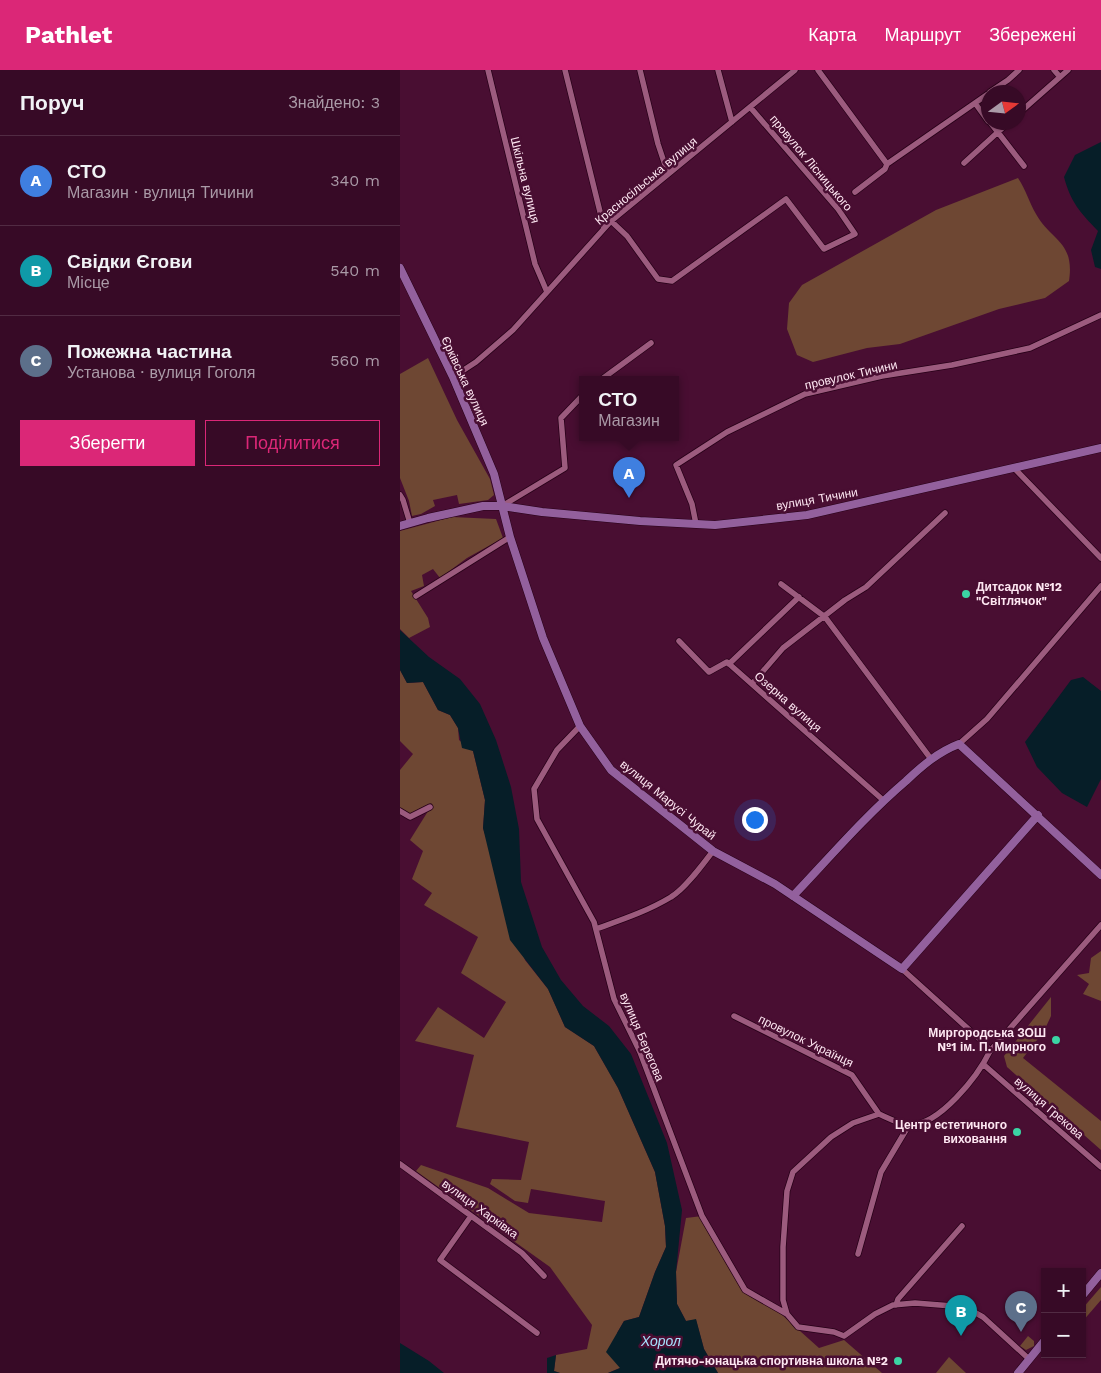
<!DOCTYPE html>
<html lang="uk">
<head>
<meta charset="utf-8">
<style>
  :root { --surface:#370a26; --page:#3e132e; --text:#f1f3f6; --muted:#aa9aa7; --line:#512b43; --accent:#db2777 }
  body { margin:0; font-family:"Work Sans",sans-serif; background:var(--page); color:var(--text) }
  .controls { position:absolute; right:15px; bottom:15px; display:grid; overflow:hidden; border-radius:0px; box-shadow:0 1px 4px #0004 }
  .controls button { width:45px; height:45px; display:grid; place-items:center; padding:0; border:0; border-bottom:1px solid var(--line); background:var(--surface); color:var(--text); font:25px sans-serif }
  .compass { position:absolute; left:581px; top:15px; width:45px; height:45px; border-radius:50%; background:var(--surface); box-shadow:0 1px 4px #0004; rotate:75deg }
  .you { position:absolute; left:354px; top:749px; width:18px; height:18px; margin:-12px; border:4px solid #fff; border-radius:50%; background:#1a73e8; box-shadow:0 0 0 8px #1a73e833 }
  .badge { display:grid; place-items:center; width:32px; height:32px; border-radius:50%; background:var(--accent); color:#fff; font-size:16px; font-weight:700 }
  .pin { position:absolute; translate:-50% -41px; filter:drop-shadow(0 1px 2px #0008) }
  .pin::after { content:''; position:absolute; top:26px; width:18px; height:15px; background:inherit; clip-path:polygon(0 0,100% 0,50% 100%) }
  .popup { position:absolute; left:179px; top:306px; width:100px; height:65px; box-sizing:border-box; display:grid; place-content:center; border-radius:0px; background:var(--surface); filter:drop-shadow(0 1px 4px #0005); font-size:16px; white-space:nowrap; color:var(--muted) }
  .popup b { font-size:19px; color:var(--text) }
  .popup::after { content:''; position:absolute; left:50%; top:100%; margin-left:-10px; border:10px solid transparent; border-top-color:var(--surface) }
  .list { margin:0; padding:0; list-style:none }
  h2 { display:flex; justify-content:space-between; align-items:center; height:65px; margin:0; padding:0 20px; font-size:21px }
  h2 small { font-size:16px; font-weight:400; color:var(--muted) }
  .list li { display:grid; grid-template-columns:32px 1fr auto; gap:15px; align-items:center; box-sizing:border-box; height:90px; padding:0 20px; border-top:1px solid var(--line) }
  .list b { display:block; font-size:19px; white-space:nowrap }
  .list p { margin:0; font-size:16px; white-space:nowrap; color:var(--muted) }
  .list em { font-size:16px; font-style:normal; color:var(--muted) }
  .actions { display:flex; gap:10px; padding:15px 20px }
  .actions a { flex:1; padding:11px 0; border:1px solid var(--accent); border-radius:0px; text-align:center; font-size:18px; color:var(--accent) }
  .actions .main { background:var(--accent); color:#fff }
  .map { position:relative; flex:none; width:701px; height:1303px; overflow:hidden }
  header { display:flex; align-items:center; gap:30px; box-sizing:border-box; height:70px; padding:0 25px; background:var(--accent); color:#fff }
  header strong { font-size:24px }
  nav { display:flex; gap:28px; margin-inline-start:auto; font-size:18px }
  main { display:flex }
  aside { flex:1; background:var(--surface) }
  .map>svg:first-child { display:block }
  .green { fill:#6e4733 }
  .water { fill:#061e28 }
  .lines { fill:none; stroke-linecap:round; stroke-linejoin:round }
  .street-casing { stroke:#270018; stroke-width:7 }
  .secondary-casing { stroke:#270018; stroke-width:9 }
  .street { stroke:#9c5b7e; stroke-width:5.5 }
  .secondary { stroke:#93609d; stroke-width:8 }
  .poi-dot { fill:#3bd4a4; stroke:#490e32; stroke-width:2 }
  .labels { text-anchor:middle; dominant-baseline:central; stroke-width:5; stroke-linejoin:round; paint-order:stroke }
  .street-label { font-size:12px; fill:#fee7f2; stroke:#490e32 }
  .poi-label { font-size:12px; font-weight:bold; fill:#fee7f2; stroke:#490e32; text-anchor:end }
  .water-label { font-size:14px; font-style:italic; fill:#a5e0fb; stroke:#490e32 }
</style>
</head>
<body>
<header>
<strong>Pathlet</strong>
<nav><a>Карта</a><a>Маршрут</a><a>Збережені</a></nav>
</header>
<main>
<aside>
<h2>Поруч<small>Знайдено: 3</small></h2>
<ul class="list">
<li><span class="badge" style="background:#3f7fe0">A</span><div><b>СТО</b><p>Магазин · вулиця Тичини</p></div><em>340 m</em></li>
<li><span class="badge" style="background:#0f9aa8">B</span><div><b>Свідки Єгови</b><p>Місце</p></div><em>540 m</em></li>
<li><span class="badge" style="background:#5c6f8a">C</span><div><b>Пожежна частина</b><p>Установа · вулиця Гоголя</p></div><em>560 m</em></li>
</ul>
<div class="actions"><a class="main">Зберегти</a><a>Поділитися</a></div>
</aside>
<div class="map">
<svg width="701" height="1303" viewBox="0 0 701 1303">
  <rect width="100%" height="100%" fill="#490e32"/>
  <!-- green -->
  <path class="green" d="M 618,108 C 626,120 629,132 636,144 C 651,171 675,171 669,211 L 645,228 L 599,239 L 500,274 L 467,278 L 413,292 L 397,285 L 387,259 L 389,233 L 402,215 L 536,140 Z
    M 28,288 L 57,350 L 90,409 L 94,425 L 88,430 L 59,434 L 57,425 L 33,430 L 35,436 L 21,444 L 12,446 L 9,431 L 0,408 L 0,304 Z
    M 52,447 L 96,449 L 103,468 L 67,488 L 40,508 L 33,499 L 22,505 L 24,516 L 11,521 L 28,548 L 30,557 L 9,568 L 0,559 L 0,461 Z
    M 0,600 L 7,613 L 23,612 L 38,640 L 50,645 L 58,658 L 59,670 L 73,681 L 85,730 L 83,758 L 125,890 L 148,919 L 165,957 L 194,976 L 218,1018 L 255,1102 L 265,1156 L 266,1177 L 255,1202 L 239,1247 L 224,1251 L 217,1263 L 220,1298 L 208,1303 L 160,1303 L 154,1301 L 156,1285 L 187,1279 L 192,1255 L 150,1197 L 16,1101 L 21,1095 L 88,1118 L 129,1143 L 202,1152 L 205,1131 L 131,1119 L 128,1133 L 115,1131 L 90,1114 L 92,1109 L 121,1110 L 129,1072 L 56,1057 L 74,985 L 15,971 L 38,937 L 84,968 L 106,932 L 61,903 L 78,867 L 24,835 L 32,823 L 12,809 L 23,781 L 10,770 L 30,738 L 10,747 L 0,741 L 0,700 L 13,684 L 0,671 Z
    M 701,881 L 701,931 L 683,924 L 689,914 L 677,905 L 689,903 L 691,888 Z
    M 651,927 L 651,946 L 644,961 L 623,988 L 701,1051 L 701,1080 L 607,997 L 604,986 Z
    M 302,1146 L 345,1220 L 381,1244 L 419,1278 L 444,1270 L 482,1303 L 318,1303 L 304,1279 L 296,1250 L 286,1251 L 277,1234 L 276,1202 L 286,1148 Z
    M 701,1217 L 701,1230 L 682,1252 L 682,1239 Z
    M 628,1266 L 634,1271 L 634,1276 L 626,1280 L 620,1276 Z
    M 549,1287 L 566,1303 L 536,1303 Z"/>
  <!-- water -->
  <path class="water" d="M 701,72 L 701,199 L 695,197 L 691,180 L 698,161 C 680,142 671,133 664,107 L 675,85 Z
    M 0,560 L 29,587 L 60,609 L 80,634 L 96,670 L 111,717 L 119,759 L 121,812 L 142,877 L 161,910 L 183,936 L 209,956 L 231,984 L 267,1073 L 282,1140 L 276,1202 L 277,1234 L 286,1251 L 296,1249 L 304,1279 L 318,1303 L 208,1303 L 220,1298 L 206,1282 L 224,1251 L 239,1247 L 255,1202 L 266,1177 L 265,1156 L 255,1102 L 218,1018 L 194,976 L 165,957 L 148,919 L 110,870 L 83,758 L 85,730 L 73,681 L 62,678 L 58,658 L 50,645 L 38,640 L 23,612 L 7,613 L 0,600 Z
    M 683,607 L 701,621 L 701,709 L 687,737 L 662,723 L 637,697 L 625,672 L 671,610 Z
    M 0,1273 L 29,1291 L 44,1303 L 0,1303 Z
    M 156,1285 L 154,1301 L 160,1303 L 147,1303 L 147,1288 Z"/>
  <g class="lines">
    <defs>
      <path id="street" d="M 88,0 L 135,194 L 147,222
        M 165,0 L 204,158
        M 240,0 L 258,74 L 268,104
        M 318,0 L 332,52
        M 418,0 L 487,94 L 575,33 L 588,51
        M 654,0 L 660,7
        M 590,22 L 608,10 L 619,0
        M 575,33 L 588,24
        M 618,44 L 668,0
        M 590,52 L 624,96
        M 564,93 L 609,52
        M 455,122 L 485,99 L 487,94
        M 211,151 L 227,166 L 258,209 L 272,211 L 386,129 L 424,179 L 455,164 L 438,139 L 350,37
        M 53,307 L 76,292 L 113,260 L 211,151 L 395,0
        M 202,309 L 251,273
        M 614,398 L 701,488
        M 0,425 L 3,430 L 10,453
        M 102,436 L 165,398 L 161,348 L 183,325
        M 296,454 L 292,434 L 276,395 L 327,362 L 405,324 L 482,306 L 552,295 L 630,278 L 701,245
        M 381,514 L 425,547 L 531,689
        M 16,526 L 110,467
        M 279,571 L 309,602 L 327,592 L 483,730
        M 329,594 L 399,527
        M 352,614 L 383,578 L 445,530 L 466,517 L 545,443
        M 180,656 L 157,680 L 134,719 L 137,749 L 194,852 L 214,929 L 240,982 L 302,1146 L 345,1220 L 387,1244
        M 559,674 L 587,649 L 701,516
        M 0,741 L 10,747 L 30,737
        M 196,859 C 221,850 248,841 271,827 C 285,819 303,794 313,781
        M 502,899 L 585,974 L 590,981
        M 334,946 L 452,1005 L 479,1044
        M 583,994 L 701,1097
        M 0,1094 L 122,1183 L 144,1206
        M 71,1146 L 40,1190 L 137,1263
        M 458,1184 L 481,1102 L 509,1055
        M 496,1235 L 498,1229 L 562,1156
        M 629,1289 L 583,1247 L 565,1237 L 515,1233 L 493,1235 L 475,1244 L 444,1266 L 434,1262 L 398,1257 L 387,1244 L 383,1230 L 383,1177 L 387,1121 L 393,1102 L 431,1067 L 453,1053 L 479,1044 C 488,1048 499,1054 509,1055 C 539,1056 578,1006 590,981 L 701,855"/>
      <path id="secondary" d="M 0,198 L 53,307 L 94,404 L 110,467 L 143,568 L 180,656 L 211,700 L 313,781 L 375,814 L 502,899 L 638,745
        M 0,456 L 28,448 L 83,436 L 102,436 L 142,442 L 240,451 L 315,455 L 407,445 L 701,378
        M 393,826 C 430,787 465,746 506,711 C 522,696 538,682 559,674 L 701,805
        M 682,1226 L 701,1203
        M 618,1303 L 645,1270"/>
    </defs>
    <!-- street casing -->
    <use href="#street" class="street-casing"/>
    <!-- secondary casing -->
    <use href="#secondary" class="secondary-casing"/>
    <!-- street -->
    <use href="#street" class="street"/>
    <!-- secondary -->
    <use href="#secondary" class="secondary"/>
  </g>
  <!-- markers -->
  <g class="poi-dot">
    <circle cx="566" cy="524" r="5"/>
    <circle cx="656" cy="970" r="5"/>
    <circle cx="617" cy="1062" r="5"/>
    <circle cx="498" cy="1291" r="5"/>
  </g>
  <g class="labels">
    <!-- street labels -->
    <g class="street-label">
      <text transform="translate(411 93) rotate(50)">провулок Лісницького</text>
      <text transform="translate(125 110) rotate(76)">Шкільна вулиця</text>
      <text transform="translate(246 111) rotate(-40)">Красносільська вулиця</text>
      <text transform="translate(451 305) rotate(-13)">провулок Тичини</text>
      <text transform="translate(65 311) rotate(65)">Єрківська вулиця</text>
      <text transform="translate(417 429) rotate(-10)">вулиця Тичини</text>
      <text transform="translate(388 632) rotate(41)">Озерна вулиця</text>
      <text transform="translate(268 730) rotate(39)">вулиця Марусі Чурай</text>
      <text transform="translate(242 967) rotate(67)">вулиця Берегова</text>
      <text transform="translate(406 971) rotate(26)">провулок Українця</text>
      <text transform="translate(649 1038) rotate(41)">вулиця Грекова</text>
      <text transform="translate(80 1139) rotate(36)">вулиця Харківка</text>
    </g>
    <!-- poi labels -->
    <g class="poi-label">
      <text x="576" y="517" text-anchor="start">Дитсадок №12<tspan x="576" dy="14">"Світлячок"</tspan></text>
      <text x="646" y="963">Миргородська ЗОШ<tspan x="646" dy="14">№1 ім. П. Мирного</tspan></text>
      <text x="607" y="1055">Центр естетичного<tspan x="607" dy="14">виховання</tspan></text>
      <text x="488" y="1291">Дитячо-юнацька спортивна школа №2</text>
    </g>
    <!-- water labels -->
    <g class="water-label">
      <text x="261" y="1271">Хорол</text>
    </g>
  </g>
</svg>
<div class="controls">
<button>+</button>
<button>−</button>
</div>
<svg class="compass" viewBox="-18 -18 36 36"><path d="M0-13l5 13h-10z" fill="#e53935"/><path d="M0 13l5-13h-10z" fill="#aa9aa7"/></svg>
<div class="you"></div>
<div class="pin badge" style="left:229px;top:428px;background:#3f7fe0">A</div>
<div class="popup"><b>СТО</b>Магазин</div>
<div class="pin badge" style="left:561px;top:1266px;background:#0f9aa8">B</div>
<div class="pin badge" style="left:621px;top:1262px;background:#5c6f8a">C</div>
</div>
</main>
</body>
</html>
